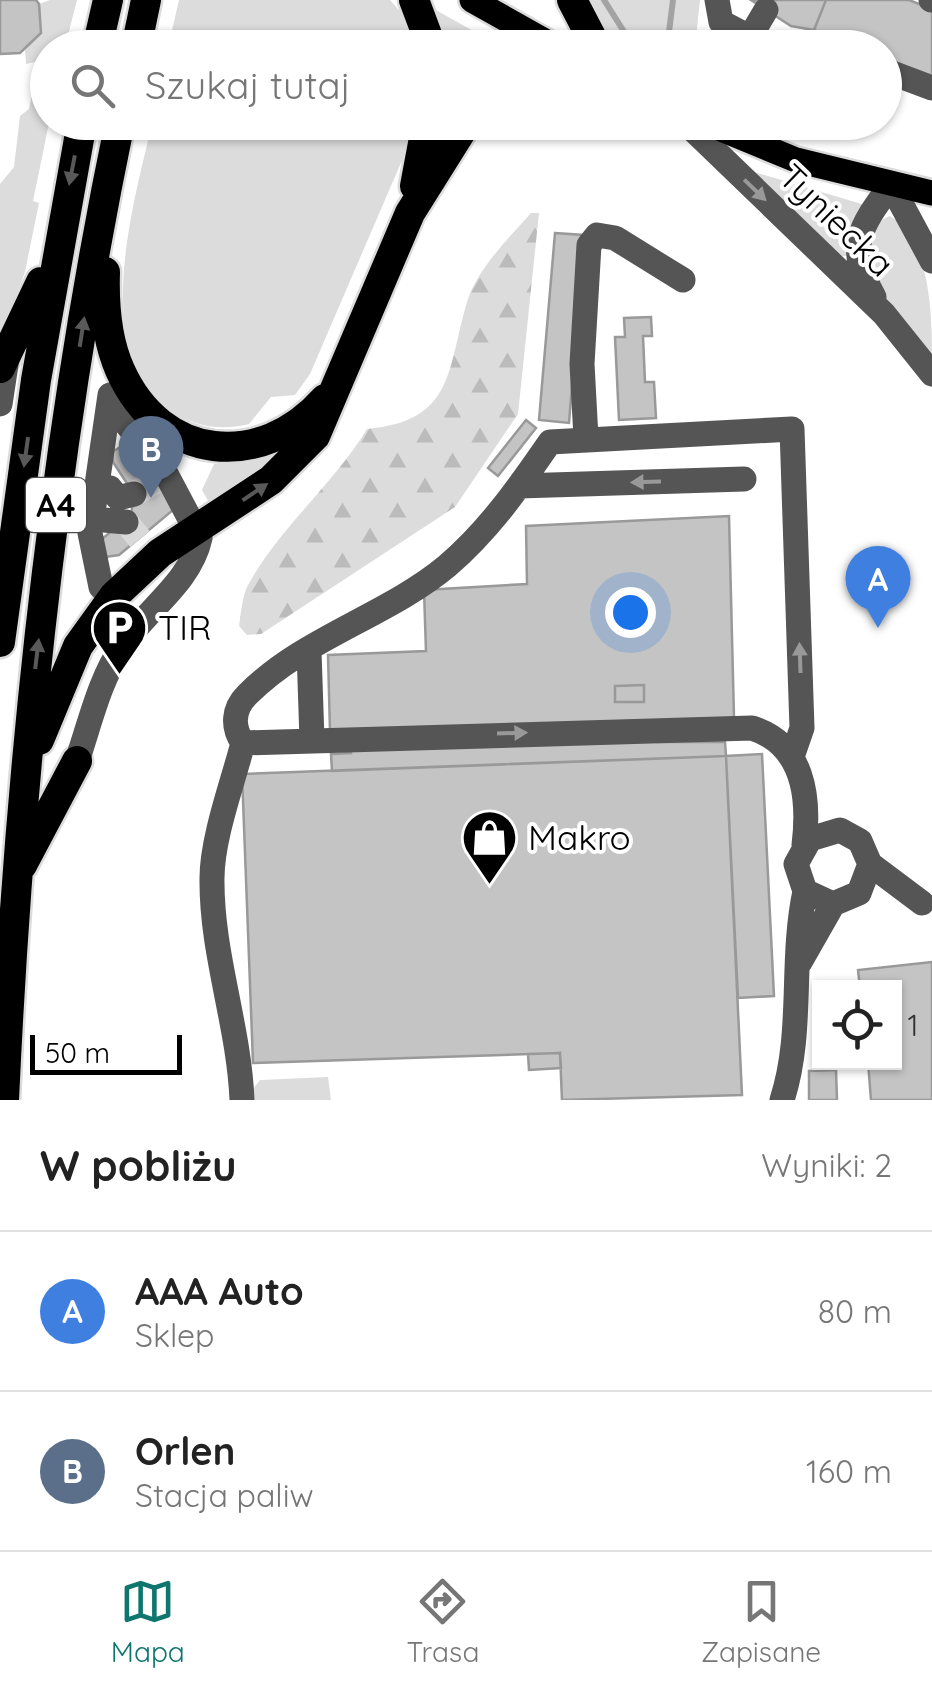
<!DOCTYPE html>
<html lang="pl">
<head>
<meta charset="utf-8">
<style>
  :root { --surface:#fff; --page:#f2f2f2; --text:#222; --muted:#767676; --line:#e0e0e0; --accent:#0f766e }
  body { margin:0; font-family:Quicksand,sans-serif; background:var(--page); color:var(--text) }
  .controls { position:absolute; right:30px; bottom:30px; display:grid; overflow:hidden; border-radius:0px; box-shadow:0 2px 8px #0004 }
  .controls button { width:90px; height:90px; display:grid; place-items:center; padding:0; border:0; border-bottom:2px solid var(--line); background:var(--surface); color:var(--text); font:50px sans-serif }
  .scale { position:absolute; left:30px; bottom:25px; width:152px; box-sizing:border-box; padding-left:10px; border:5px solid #000; border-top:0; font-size:28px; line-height:35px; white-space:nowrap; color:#000; -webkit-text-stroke:8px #fff; paint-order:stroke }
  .you { position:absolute; left:630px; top:612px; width:35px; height:35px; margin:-25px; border:8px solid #fff; border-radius:50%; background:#1a73e8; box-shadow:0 0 0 15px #1a73e833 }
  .badge { display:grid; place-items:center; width:65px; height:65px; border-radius:50%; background:var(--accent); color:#fff; font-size:32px; font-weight:700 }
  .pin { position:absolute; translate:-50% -82px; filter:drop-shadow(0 2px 5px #0008) }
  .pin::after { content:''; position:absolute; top:52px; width:35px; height:30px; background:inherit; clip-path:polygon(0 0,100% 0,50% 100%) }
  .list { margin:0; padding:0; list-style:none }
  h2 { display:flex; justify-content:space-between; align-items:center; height:130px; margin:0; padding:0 40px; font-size:42px }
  h2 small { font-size:32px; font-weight:400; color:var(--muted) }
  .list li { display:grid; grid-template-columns:65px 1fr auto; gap:30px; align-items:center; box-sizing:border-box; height:160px; padding:0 40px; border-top:2px solid var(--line) }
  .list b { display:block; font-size:38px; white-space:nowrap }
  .list p { margin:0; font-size:32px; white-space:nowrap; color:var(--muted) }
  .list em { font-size:32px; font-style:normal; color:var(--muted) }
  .icon { flex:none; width:55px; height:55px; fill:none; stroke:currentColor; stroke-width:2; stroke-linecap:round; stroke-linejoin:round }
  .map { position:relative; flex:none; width:932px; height:1100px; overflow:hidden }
  .search { position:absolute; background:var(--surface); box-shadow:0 2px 8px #0004; left:30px; right:30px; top:30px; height:110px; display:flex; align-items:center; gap:25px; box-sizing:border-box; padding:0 35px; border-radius:55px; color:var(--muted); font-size:38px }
  .sheet { height:450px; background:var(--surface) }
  nav { display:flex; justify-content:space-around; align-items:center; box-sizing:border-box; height:140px; border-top:2px solid var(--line); background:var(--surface); font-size:28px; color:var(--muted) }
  nav a { display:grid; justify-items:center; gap:5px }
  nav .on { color:var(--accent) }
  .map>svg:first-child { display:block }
  .grass { fill:#dcdcdc }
  .forest { fill:url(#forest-firs) }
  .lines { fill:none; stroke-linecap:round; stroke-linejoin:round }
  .stream { stroke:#a3a3a3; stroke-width:6 }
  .building { fill:#c4c4c4; stroke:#999; stroke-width:2.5 }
  .minor-tunnel { stroke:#d9d9d9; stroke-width:25; stroke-dasharray:25 12; stroke-linecap:butt }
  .major-casing { stroke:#dbdbdb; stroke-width:30 }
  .highway-casing { stroke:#dbdbdb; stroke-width:35 }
  .minor { stroke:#555; stroke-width:25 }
  .major { stroke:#000; stroke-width:25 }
  .highway { stroke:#000; stroke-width:30 }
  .oneway { fill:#595959 }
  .oneway2 { fill:#999 }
  .labels { text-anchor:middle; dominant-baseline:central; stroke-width:8; stroke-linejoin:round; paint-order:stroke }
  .number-label { font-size:30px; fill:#313131 }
  .shield { fill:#fff; stroke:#4c4c4c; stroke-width:2.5 }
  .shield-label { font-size:32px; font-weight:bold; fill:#000 }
  .street-label { font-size:35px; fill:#000; stroke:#fff }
  .poi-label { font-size:35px; fill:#000; stroke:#fff; text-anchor:start }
</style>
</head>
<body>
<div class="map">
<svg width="932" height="1100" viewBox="0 0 932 1100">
  <defs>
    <pattern id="forest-firs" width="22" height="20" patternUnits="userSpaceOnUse" patternTransform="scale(2.5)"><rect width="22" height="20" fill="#dcdcdc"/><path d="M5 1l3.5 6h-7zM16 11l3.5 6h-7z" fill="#bbb"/></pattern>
  </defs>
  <rect width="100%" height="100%" fill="#fff"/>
  <!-- grass -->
  <path class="grass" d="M 50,0 L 77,0 L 65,47 L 48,48 L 49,123 L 33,201 L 39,203 L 25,272 L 0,338 L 0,184 L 14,167 L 20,116 L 29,109 L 39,61 L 26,64 L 25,50 L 41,33 L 39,4 Z
    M 179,0 L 390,0 L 405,17 L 417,48 L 168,48 Z
    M 582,0 L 700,0 L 695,47 L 618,47 Z
    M 434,9 L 502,47 L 444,47 Z
    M 152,123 L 413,123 L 403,158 L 310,374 L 295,395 L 271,397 L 249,424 C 220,431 193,427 169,409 C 88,350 135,201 152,123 Z
    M 751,171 L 865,205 L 847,256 L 842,256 Z
    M 890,216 C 930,241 932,313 932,355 C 907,321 860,284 872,240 C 875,228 878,220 890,216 Z
    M 285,449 L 287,451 L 211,506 L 202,490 L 214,464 L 246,463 Z
    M 328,1077 L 331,1100 L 252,1100 L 252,1090 L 260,1080 Z"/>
  <!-- forest -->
  <path class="forest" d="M 531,213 L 539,213 L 518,414 L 455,507 L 261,634 L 247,635 L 239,626 C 241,614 242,598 247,587 C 278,529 333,485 367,429 C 455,421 447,369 467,302 C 477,269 508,239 531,213 Z"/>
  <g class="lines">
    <!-- stream -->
    <path class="stream" d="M 604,0 L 628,38 L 653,48
      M 667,48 L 673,0"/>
  </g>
  <!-- building -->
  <path class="building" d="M 0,0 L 36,0 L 39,4 L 41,33 L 20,53 L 0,54 Z
    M 751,0 L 826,0 L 814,30 L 791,26 Z
    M 826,0 L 909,0 L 932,9 L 932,76 L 884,58 L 884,48 L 859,48 L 814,30 Z
    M 555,233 L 584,235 L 569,423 L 539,420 Z
    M 651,317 L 652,336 L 643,336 L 645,382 L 654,382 L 656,418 L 619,420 L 615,337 L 625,337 L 624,318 Z
    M 526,420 L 536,428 L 498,476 L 488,468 Z
    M 124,445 L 158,480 L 173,510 L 119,555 L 105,557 L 102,539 L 131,515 L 134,494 L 113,462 L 112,452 Z
    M 729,516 L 734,717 L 656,742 L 725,742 L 726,756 L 332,771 L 331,754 L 351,753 L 350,730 L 330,731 L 328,655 L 426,651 L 424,590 L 527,584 L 526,526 Z
    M 644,685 L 644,702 L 615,702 L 615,686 Z
    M 762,754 L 774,996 L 738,998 L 726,756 Z
    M 726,756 L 742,1095 L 562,1100 L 560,1053 L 253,1063 L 242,774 Z
    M 932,962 L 932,1100 L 871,1100 L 868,1062 L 894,1062 L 894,988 L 860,988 L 858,970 Z
    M 560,1053 L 561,1068 L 529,1070 L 528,1054 Z
    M 836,1070 L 837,1100 L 809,1100 L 809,1071 Z"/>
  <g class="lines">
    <!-- minor-tunnel -->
    <path class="minor-tunnel" d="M 134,494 L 158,480
      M 126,522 L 140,539"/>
    <defs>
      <path id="major" d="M 472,0 L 557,48
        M 704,122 L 796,160 L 932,193"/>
      <path id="highway" d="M 414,0 L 432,48
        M 572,0 L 597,48
        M 97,48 L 108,0
        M 136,48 L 146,0
        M 415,186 L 427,122
        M 105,272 C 104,303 107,341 120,370 C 161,462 261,471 325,399
        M 0,368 L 41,282
        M 0,642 L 36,380 L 82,122
        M 39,740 L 78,646 L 114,596 L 160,553 L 271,480 L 315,436 L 410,213 L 467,122
        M 22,865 L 77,761
        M 4,1100 C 19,772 53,444 120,122"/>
    </defs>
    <!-- major casing -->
    <use href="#major" class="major-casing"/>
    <!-- highway casing -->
    <use href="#highway" class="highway-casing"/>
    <!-- minor -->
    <path class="minor" d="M 717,0 L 721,22 L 763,44 L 786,48
      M 931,0 L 932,0
      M 750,37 L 766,10
      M 801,48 L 826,48
      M 884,70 L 932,88
      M 685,122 L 884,314 L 932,374
      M 874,297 C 846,247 859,228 891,185 L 932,261
      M 0,404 L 7,358
      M 586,438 L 582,364 L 589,245 L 597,235 L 615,238 L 683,280
      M 519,486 L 744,479
      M 110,488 L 118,498 L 134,494
      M 104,520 L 126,522
      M 101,587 L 90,533 L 110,395
      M 309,651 L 312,740
      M 793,754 L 802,728 L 792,429 L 550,442 C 519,487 489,530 447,566 C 387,616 303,638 247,695 C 233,709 232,727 243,743 L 752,728 C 803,744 810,796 804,845
      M 77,761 C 91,720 99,681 123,645 C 147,609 190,583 200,538 L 164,470 L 112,406 L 110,395
      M 870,864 L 859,893 L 833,904 L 805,891 L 796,864 L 810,839 L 840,830 L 860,841 L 870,864 L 922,903
      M 800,962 L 833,904
      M 242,1100 C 239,1025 211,953 212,878 C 212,838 233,782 243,743
      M 782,1100 C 804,1032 790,962 805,891"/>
    <!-- major -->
    <use href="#major" class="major"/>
    <!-- highway -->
    <use href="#highway" class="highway"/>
  </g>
  <!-- one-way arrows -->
  <defs><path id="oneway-solid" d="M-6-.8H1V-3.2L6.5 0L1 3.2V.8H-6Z" transform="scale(2.5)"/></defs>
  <g class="oneway">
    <use href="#oneway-solid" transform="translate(72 170) rotate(101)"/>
    <use href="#oneway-solid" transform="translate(82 332) rotate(-81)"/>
    <use href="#oneway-solid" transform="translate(26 452) rotate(98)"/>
    <use href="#oneway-solid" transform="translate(255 492) rotate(-34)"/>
    <use href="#oneway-solid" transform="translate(37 654) rotate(-83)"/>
  </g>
  <g class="oneway2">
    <use href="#oneway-solid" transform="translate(755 190) rotate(44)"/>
    <use href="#oneway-solid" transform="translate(646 482) rotate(178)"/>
    <use href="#oneway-solid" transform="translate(800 658) rotate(-92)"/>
    <use href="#oneway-solid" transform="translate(512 733) rotate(-2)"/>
  </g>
  <!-- icons -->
  <defs>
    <symbol id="parking-pin" viewBox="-11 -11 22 30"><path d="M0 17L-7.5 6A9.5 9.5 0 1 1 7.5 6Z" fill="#000" stroke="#fff"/><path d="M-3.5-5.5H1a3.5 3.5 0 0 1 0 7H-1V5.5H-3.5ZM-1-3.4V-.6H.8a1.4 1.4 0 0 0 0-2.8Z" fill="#fff"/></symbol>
    <symbol id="shop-pin" viewBox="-11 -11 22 30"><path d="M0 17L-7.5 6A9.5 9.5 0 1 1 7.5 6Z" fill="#000" stroke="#fff"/><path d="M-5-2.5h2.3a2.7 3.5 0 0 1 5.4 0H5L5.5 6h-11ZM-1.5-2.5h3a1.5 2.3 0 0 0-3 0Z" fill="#fff"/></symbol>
  </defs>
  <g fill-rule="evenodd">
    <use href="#parking-pin" x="88" y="596" width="63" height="86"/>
    <use href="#shop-pin" x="458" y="806" width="63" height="86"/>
  </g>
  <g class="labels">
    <!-- number labels -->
    <g class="number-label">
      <text x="913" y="1025">1</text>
    </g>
    <!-- shield labels -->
    <rect class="shield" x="26" y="478" width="60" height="54" rx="8"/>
    <g class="shield-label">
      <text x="56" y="505">A4</text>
    </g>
    <!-- street labels -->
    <g class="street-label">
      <text transform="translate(837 220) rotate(44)">Tyniecka</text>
    </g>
    <!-- poi labels -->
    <g class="poi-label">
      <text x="158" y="627">TIR</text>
      <text x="528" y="837">Makro</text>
    </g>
  </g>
</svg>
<div class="controls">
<button><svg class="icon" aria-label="locate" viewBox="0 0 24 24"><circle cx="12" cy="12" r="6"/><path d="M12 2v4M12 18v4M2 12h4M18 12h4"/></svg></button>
</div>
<div class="scale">50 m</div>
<div class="you"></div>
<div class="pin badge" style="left:878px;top:628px;background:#3f7fe0">A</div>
<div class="pin badge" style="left:151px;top:498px;background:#5c6f8a">B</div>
<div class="search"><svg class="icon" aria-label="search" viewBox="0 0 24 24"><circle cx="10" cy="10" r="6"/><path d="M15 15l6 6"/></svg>Szukaj tutaj</div>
</div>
<section class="sheet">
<h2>W pobliżu<small>Wyniki: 2</small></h2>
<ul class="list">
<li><span class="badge" style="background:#3f7fe0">A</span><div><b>AAA Auto</b><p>Sklep</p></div><em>80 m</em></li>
<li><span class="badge" style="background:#5c6f8a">B</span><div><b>Orlen</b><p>Stacja paliw</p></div><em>160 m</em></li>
</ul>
</section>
<nav>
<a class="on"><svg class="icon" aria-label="map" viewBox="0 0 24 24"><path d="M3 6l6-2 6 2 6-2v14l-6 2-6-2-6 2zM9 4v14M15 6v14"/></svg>Mapa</a>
<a><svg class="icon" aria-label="directions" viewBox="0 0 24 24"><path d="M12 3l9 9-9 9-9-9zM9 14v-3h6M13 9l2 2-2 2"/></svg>Trasa</a>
<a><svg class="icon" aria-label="saved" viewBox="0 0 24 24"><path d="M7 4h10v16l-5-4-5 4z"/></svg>Zapisane</a>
</nav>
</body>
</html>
